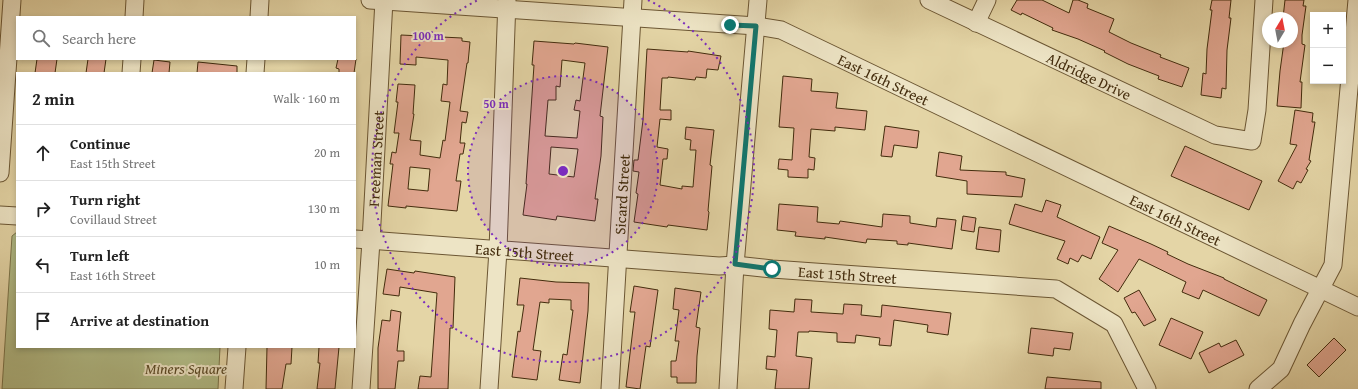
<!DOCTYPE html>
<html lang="en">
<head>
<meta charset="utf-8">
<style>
  :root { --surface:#fff; --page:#f2f2f2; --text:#222; --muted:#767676; --line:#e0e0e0 }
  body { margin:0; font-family:"Gentium Book Plus",serif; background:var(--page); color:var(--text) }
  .controls { position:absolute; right:12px; top:12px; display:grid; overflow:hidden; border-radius:0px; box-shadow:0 2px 6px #0003 }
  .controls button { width:36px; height:36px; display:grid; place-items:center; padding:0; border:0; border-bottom:1px solid var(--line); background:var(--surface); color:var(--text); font:20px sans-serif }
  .compass { position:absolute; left:1262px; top:12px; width:36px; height:36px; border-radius:50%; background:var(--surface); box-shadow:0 2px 6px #0003; rotate:10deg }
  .stop { position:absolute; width:12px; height:12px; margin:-9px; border:3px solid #0f766e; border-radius:50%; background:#fff }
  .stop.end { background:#0f766e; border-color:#fff; box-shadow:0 1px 4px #0008 }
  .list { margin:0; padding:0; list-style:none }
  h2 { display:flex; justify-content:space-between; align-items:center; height:52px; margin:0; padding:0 16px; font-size:17px }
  h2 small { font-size:13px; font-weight:400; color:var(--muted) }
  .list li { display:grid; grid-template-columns:26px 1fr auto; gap:12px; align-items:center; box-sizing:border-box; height:56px; padding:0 16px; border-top:1px solid var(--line) }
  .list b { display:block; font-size:15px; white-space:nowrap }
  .list p { margin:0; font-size:13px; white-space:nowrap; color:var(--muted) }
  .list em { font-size:13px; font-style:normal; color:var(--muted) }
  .icon { flex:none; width:22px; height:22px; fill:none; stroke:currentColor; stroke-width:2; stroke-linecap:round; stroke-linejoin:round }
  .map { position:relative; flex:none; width:1358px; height:389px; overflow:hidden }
  .search { position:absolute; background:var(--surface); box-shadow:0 2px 6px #0003; left:16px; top:16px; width:340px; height:44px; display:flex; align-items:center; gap:10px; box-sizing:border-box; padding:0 14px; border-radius:0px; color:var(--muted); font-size:15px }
  .panel { position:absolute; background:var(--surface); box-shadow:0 2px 6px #0003; left:16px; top:72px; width:340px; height:276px; border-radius:0px }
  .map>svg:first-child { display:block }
  .green { fill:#b2bd88; stroke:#7a744a }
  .building { fill:#e1a690; stroke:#432c0d; fill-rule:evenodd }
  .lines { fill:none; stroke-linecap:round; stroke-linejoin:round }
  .minor-casing { stroke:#6b5633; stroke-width:19 }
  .minor { stroke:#ede4c5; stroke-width:17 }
  .route { stroke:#0f766e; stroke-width:5 }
  .ring { fill:none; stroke:#7b2cbf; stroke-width:2; stroke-dasharray:2 4 }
  .labels { text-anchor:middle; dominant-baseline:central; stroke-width:4; stroke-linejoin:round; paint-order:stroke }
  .street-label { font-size:15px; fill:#432c0d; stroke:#ede4c5 }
  .park-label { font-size:15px; font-style:italic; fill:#594926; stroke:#ede4c5 }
  .centre { fill:#7b2cbf; stroke:#ede4c5; stroke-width:2 }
  .ring-label { font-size:12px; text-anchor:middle; font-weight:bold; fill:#7b2cbf; stroke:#ede4c5; stroke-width:4; stroke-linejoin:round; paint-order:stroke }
</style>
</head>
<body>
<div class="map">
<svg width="1358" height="389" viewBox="0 0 1358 389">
  <rect width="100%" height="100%" fill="#e4d5a6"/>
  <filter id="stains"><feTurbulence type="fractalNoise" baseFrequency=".005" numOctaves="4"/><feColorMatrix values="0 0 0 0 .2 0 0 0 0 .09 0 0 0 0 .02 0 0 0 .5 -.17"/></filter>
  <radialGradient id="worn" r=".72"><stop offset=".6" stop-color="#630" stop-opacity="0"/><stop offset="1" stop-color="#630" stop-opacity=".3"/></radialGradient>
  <!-- green -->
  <path class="green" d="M 17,232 L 17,347 L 220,347 L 218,389 L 2,389 L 12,236 Z"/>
  <!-- building -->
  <path class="building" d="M 1017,0 L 1042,0 L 1069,13 L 1073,0 L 1078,0 L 1088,4 L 1087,8 L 1114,19 L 1109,32 L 1131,43 L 1161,55 L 1160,57 L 1189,68 L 1182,87 L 1158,79 L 1159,76 L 1128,64 L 1104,52 L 1105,51 L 1078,39 L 1052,30 L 1053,28 L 1022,13 L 1021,15 L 1011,10 Z
    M 1212,0 L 1231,0 L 1229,18 L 1231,18 L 1227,50 L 1226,89 L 1222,88 L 1221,98 L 1201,95 L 1203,73 L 1206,74 L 1207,49 L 1212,10 L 1210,10 Z
    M 1285,0 L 1304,0 L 1303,6 L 1306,6 L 1302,35 L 1302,44 L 1305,45 L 1300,82 L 1302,82 L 1301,108 L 1277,106 L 1280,71 L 1284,42 L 1292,42 L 1292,18 L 1283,18 Z
    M 401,35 L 462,38 L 462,41 L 470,42 L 468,63 L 467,63 L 460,111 L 468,112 L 466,123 L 462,122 L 460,143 L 465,143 L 463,154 L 460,154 L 456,181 L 461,181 L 457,211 L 406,206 L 406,208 L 388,206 L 393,164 L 390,164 L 392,152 L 396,153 L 399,133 L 394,133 L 398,102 L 396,102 L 398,84 L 415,85 L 413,114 L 414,114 L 410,140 L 421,141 L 420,155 L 440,158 L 443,140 L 445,141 L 450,102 L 441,101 L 443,84 L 447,85 L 448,60 L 416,57 L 416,65 L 400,64 ZM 410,167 L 430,169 L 428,191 L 408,189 Z
    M 534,41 L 574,44 L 575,43 L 608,47 L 600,116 L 603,117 L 601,156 L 595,199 L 598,199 L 595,221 L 557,216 L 556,220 L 523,215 L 527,184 L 526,184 L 534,65 L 532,65 ZM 562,60 L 585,63 L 580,101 L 576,100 L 574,110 L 580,111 L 577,138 L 545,136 L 548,100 L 556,100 L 556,86 L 560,87 ZM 551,147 L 578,149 L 574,177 L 549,174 Z
    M 647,49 L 688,52 L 688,51 L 721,56 L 718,70 L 707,69 L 706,78 L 696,77 L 695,80 L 668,77 L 668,78 L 662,78 L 660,110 L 671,110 L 671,120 L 660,119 L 657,147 L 668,149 L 667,159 L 663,159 L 660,185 L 682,189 L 682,186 L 693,187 L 696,150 L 690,150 L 691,140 L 685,139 L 686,127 L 714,130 L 710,165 L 712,166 L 708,211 L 709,212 L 707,230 L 668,225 L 667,227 L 634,222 L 638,194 L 636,193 L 639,172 L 633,171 L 634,160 L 638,160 L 643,120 Z
    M 37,59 L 57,59 L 55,73 L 35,73 Z
    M 88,59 L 106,59 L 104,73 L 86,73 Z
    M 338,59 L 356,59 L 354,73 L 339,73 L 339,69 L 336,68 Z
    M 154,60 L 170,62 L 169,73 L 152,73 Z
    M 198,62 L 237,66 L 237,73 L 197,73 Z
    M 783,76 L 812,79 L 811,91 L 838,93 L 836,108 L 867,111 L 865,130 L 835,127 L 835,131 L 811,129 L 809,157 L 815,158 L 814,170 L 808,169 L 808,178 L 788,177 L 788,170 L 778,169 L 779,159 L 792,160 L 794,128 L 779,127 Z
    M 1295,110 L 1313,113 L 1312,122 L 1315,122 L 1309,160 L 1311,161 L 1306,169 L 1308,170 L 1301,183 L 1297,181 L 1293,189 L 1278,181 L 1297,145 L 1290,144 Z
    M 885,126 L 919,131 L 917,148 L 894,145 L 892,157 L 881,156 Z
    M 1185,146 L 1262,181 L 1249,210 L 1171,176 Z
    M 939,152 L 962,156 L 960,170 L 1006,172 L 1006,175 L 1025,179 L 1022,197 L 967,194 L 967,181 L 936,176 Z
    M 1046,200 L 1061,205 L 1057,217 L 1100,237 L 1091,259 L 1082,255 L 1078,262 L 1070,258 L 1068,264 L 1057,259 L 1065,241 L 1009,224 L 1015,204 L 1042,212 Z
    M 779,204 L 818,207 L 817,222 L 839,224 L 840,221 L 882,227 L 883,214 L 910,216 L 910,223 L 936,227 L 937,218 L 956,220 L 952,249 L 908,243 L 908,245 L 897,244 L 897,241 L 867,239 L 866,243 L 825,237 L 825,239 L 795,236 L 796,232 L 777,230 Z
    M 963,216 L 976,218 L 974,232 L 961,230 Z
    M 1109,226 L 1151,244 L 1168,252 L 1167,254 L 1188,264 L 1224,278 L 1224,279 L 1267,300 L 1259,316 L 1203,290 L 1199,299 L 1182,292 L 1186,282 L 1139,259 L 1118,292 L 1099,279 L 1118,250 L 1102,243 Z
    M 979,227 L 1001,230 L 999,252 L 976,249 Z
    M 387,269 L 414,273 L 415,271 L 455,277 L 453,328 L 450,328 L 448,389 L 418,389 L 420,376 L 431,377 L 437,293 L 400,287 L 399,296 L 383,294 Z
    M 520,278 L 556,282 L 589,283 L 588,311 L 580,383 L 559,380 L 563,354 L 567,355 L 573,310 L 571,310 L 571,300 L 549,299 L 549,303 L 540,302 L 533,350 L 541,351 L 537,380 L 512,377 L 518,331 L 520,332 L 524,305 L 517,305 Z
    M 634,286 L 658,290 L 650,347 L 646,346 L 640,389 L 626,387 L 635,312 L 630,312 Z
    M 675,288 L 701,292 L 696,327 L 700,328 L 697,356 L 696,383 L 677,383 L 677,377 L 671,377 L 671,361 L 676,361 L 679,341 L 675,341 L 679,310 L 673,309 Z
    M 1139,290 L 1156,320 L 1144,326 L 1135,312 L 1132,313 L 1124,298 Z
    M 795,299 L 812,300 L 811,312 L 843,314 L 844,304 L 862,305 L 861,315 L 881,317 L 882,305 L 951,313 L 948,335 L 927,332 L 928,325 L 894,320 L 891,346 L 879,345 L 880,338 L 856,335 L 855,343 L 837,342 L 837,333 L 809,331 L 809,332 L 798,332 L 796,356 L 812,358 L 809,389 L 775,389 L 777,370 L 766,369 L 767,356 L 775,357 L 777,330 L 769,329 L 770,310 L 794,312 Z
    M 391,310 L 401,312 L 397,351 L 404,351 L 404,361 L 398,361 L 395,389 L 378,389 L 378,348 L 382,320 L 390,321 Z
    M 1171,318 L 1203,332 L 1191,359 L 1159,345 Z
    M 1031,328 L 1073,333 L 1070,350 L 1054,348 L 1053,356 L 1028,353 Z
    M 1334,338 L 1346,350 L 1319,377 L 1307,365 Z
    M 1236,340 L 1244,355 L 1209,373 L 1199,353 L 1219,343 L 1221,347 Z
    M 267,347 L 292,347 L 291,364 L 286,364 L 282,389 L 266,389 Z
    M 319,347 L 339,347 L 335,389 L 317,389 L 320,363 L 318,363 Z
    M 1047,377 L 1101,382 L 1101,389 L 1045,389 Z"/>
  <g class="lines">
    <defs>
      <g id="minor">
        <path id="s1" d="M 370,0 L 756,26 L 781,30 L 1358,307"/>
        <path id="s2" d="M 929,0 L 1215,135 L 1252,141 L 1257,110 L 1264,0"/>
        <path d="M 134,17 L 135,0"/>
        <path d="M 259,17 L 260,0"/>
        <path d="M 976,23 L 987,0"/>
        <path d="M 131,73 L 132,59"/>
        <path d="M 255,73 L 256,59"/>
        <path d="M 0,173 L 12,0"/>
        <path d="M 0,215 L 17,216"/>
        <path id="s3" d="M 355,239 L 719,266 L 735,265 L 772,269 L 1056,289 L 1114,324 L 1147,389"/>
        <path d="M 234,389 L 237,347"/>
        <path id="s4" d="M 361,389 L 371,241 L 384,0"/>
        <path d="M 489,389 L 498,250 L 507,0"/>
        <path id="s5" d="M 610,389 L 633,0"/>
        <path d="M 728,389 L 735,265 L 758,0"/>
        <path d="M 1258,389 L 1281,369 L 1302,324 L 1333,265 L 1357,0"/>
      </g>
    </defs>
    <!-- minor casing -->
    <use href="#minor" class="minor-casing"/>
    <!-- minor -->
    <use href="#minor" class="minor"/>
  </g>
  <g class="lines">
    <!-- route -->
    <path class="route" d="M 730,25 L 756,26 L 735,264 L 772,269"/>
  </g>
  <!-- distance rings -->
  <circle cx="563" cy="171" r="95" fill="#7b2cbf" fill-opacity=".12"/>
  <g class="ring">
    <circle cx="563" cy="171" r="95"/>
    <path d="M648 0A191 191 0 1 1 478 0"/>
  </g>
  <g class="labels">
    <!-- street labels -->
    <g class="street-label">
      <text stroke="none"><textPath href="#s2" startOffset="177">Aldridge Drive</textPath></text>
      <text stroke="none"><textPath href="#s1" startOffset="526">East 16th Street</textPath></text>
      <text stroke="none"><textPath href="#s4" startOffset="231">Freeman Street</textPath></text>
      <text stroke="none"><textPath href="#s5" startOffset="195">Sicard Street</textPath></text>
      <text stroke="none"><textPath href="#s1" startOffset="850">East 16th Street</textPath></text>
      <text stroke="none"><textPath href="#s3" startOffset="170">East 15th Street</textPath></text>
      <text stroke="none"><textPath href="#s3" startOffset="494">East 15th Street</textPath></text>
    </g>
    <!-- park labels -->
    <g class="park-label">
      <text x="186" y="368">Miners Square</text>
    </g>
  </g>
  <circle cx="563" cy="171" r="6" class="centre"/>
  <g class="ring-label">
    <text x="428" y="40">100 m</text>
    <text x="496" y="108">50 m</text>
  </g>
  <rect width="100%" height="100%" filter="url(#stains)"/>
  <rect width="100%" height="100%" fill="url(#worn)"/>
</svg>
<div class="controls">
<button>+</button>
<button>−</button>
</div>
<svg class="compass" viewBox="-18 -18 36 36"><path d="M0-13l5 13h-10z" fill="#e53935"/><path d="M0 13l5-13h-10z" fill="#767676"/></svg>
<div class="stop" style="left:772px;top:269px"></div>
<div class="stop end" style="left:730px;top:25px"></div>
<div class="search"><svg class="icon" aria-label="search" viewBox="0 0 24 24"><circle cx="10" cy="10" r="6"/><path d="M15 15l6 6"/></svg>Search here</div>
<section class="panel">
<h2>2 min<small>Walk · 160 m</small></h2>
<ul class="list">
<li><svg class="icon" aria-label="ahead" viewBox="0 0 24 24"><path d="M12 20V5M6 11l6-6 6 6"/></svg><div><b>Continue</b><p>East 15th Street</p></div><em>20 m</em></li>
<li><svg class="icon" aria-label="right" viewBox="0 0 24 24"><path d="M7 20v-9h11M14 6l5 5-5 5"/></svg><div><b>Turn right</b><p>Covillaud Street</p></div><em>130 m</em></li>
<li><svg class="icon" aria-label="left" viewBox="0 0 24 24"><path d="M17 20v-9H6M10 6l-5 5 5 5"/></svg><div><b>Turn left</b><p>East 16th Street</p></div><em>10 m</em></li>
<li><svg class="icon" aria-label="arrive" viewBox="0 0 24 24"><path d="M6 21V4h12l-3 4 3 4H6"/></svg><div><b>Arrive at destination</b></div></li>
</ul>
</section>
</div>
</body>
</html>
